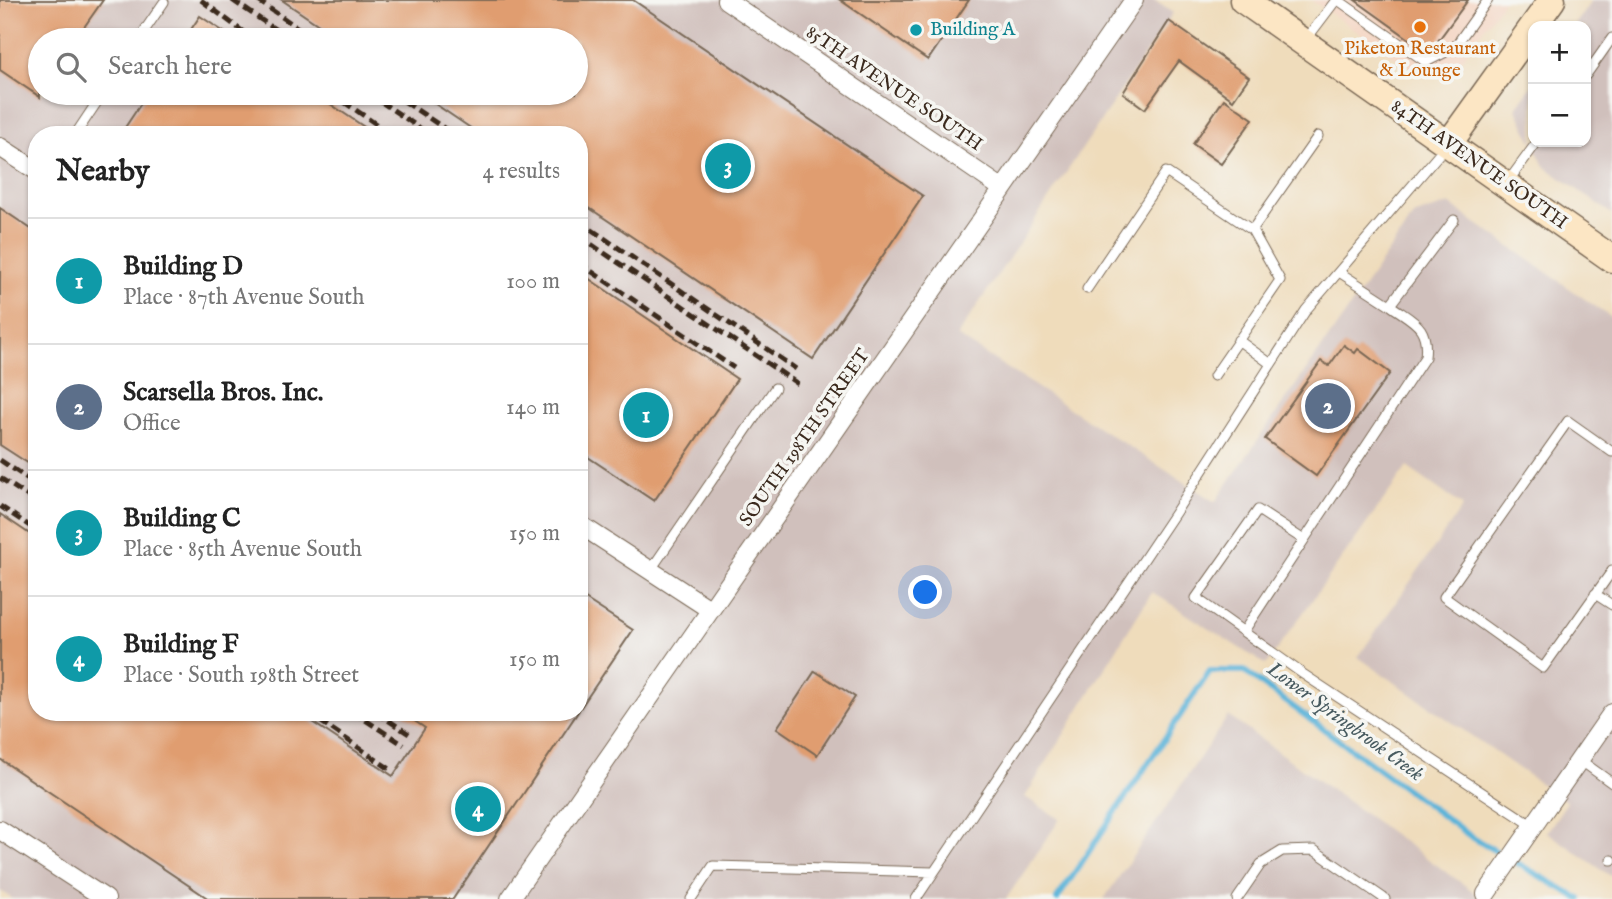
<!DOCTYPE html>
<html lang="en">
<head>
<meta charset="utf-8">
<style>
  :root { --surface:#fff; --page:#f2f2f2; --text:#222; --muted:#767676; --line:#e0e0e0; --accent:#c8321e }
  body { margin:0; font-family:"IM FELL English",serif; background:var(--page); color:var(--text) }
  .controls { position:absolute; right:21px; top:21px; display:grid; overflow:hidden; border-radius:14px; box-shadow:0 2px 5px #0004 }
  .controls button { width:63px; height:63px; display:grid; place-items:center; padding:0; border:0; border-bottom:2px solid var(--line); background:var(--surface); color:var(--text); font:35px sans-serif }
  .you { position:absolute; left:926px; top:593px; width:24px; height:24px; margin:-18px; border:5px solid #fff; border-radius:50%; background:#1a73e8; box-shadow:0 0 0 10px #1a73e833 }
  .badge { display:grid; place-items:center; width:46px; height:46px; border-radius:50%; background:var(--accent); color:#fff; font-size:23px; font-weight:700 }
  .pin { position:absolute; translate:-50% -50%; border:4px solid #fff; box-shadow:0 2px 7px #0006 }
  .list { margin:0; padding:0; list-style:none }
  h2 { display:flex; justify-content:space-between; align-items:center; height:91px; margin:0; padding:0 28px; font-size:30px }
  h2 small { font-size:23px; font-weight:400; color:var(--muted) }
  .list li { display:grid; grid-template-columns:46px 1fr auto; gap:21px; align-items:center; box-sizing:border-box; height:126px; padding:0 28px; border-top:2px solid var(--line) }
  .list b { display:block; font-size:26px; white-space:nowrap }
  .list p { margin:0; font-size:23px; white-space:nowrap; color:var(--muted) }
  .list em { font-size:23px; font-style:normal; color:var(--muted) }
  .icon { flex:none; width:38px; height:38px; fill:none; stroke:currentColor; stroke-width:2; stroke-linecap:round; stroke-linejoin:round }
  .map { position:relative; flex:none; width:1612px; height:899px; overflow:hidden }
  .search { position:absolute; background:var(--surface); box-shadow:0 2px 5px #0004; left:28px; top:28px; width:560px; height:77px; display:flex; align-items:center; gap:18px; box-sizing:border-box; padding:0 24px; border-radius:38px; color:var(--muted); font-size:26px }
  .panel { position:absolute; background:var(--surface); box-shadow:0 2px 5px #0004; left:28px; top:126px; width:560px; height:595px; border-radius:28px }
  .map>svg:first-child { display:block }
  .built { fill:#f4d3c0 }
  .industrial { fill:#d0c0bc; fill-rule:evenodd }
  .lines { fill:none; stroke-linecap:round; stroke-linejoin:round }
  .stream { stroke:#5cb4d9; stroke-width:6 }
  .building { fill:#e09d70 }
  .service-casing { stroke:#7a6855; stroke-width:11 }
  .minor-casing { stroke:#7a6855; stroke-width:20 }
  .secondary-casing { stroke:#7a6855; stroke-width:29 }
  .service { stroke:#fff; stroke-width:9 }
  .minor { stroke:#fff; stroke-width:18 }
  .secondary { stroke:#fce6c4; stroke-width:26 }
  .rail { stroke:#3b2a1e; stroke-width:5; stroke-dasharray:10 5; stroke-linecap:butt }
  .food-dot { fill:#e8710a; stroke:#f6f6f2; stroke-width:2.5 }
  .culture-dot { fill:#0f9aa8; stroke:#f6f6f2; stroke-width:2.5 }
  .labels { text-anchor:middle; dominant-baseline:central; stroke-width:7; stroke-linejoin:round; paint-order:stroke }
  .culture-label { font-size:19px; fill:#0d838f; stroke:#f6f6f2; text-anchor:start }
  .food-label { font-size:19px; fill:#c56008; stroke:#f6f6f2 }
  .street-label { font-size:19px; fill:#3b2a1e; stroke:#f6f6f2 }
  .water-label { font-size:21px; font-style:italic; fill:#475a5f; stroke:#f6f6f2 }
</style>
</head>
<body>
<div class="map">
<svg width="1612" height="899" viewBox="0 0 1612 899">
  <rect width="100%" height="100%" fill="#f6f6f2"/>
  <filter id="ink" filterUnits="userSpaceOnUse"><feTurbulence type="fractalNoise" baseFrequency=".0143" numOctaves="2"/><feDisplacementMap in="SourceGraphic" scale="14" xChannelSelector="R" yChannelSelector="G"/><feConvolveMatrix kernelMatrix="1 2 1 2 8 2 1 2 1" color-interpolation-filters="sRGB"/></filter>
  <filter id="wash" filterUnits="userSpaceOnUse"><feTurbulence type="fractalNoise" baseFrequency=".00686" numOctaves="4" result="noise"/><feDisplacementMap in="SourceGraphic" scale="28" xChannelSelector="R" yChannelSelector="G"/><feGaussianBlur stdDeviation="1.57" result="paint"/><feColorMatrix in="noise" values="0 0 0 0 0 0 0 0 0 0 0 0 0 0 0 0 0 1.4 0 .05"/><feComposite in="paint" operator="in"/></filter>
  <g filter="url(#wash)">
    <rect width="100%" height="100%" fill="#efdcbb"/>
    <!-- built -->
    <path class="built" d="M 1311,0 L 1504,0 L 1462,59 L 1440,71 L 1415,71 Z"/>
    <!-- industrial -->
    <path class="industrial" d="M 0,0 L 1154,0 L 1173,13 L 957,336 L 1215,502 L 1413,216 L 1449,204 L 1612,318 L 1612,877 L 1547,832 L 1567,802 L 1358,657 L 1463,506 L 1407,467 L 1266,665 L 1152,592 L 1025,797 L 1060,819 L 1006,899 L 13,899 L 0,891 ZM 40,40 L 576,40 L 576,93 L 40,93 ZM 37,135 L 579,135 L 579,712 L 37,712 Z
      M 1592,0 L 1612,0 L 1612,214 L 1544,166 L 1516,108 L 1533,84 L 1533,142 L 1586,142 L 1586,26 L 1574,26 Z
      M 1228,716 L 1484,899 L 1104,899 Z"/>
    <g class="lines">
      <!-- stream -->
      <path class="stream" d="M 1057,899 L 1210,671 L 1244,671 L 1473,838 L 1580,899"/>
    </g>
    <g id="blocks">
      <!-- building -->
      <path class="building" d="M 0,0 L 103,0 L 75,40 L 40,40 L 40,97 L 0,70 Z
        M 282,0 L 633,0 L 923,196 L 813,359 L 579,201 L 579,135 L 481,135 L 419,93 L 576,93 L 576,40 L 341,40 Z
        M 840,0 L 969,0 L 928,60 Z
        M 1355,0 L 1468,0 L 1429,53 Z
        M 200,16 L 236,40 L 184,40 Z
        M 1169,21 L 1249,77 L 1233,100 L 1179,61 L 1145,109 L 1123,93 Z
        M 148,93 L 314,93 L 376,135 L 120,135 Z
        M 1224,99 L 1253,119 L 1221,164 L 1193,144 Z
        M 0,208 L 37,233 L 37,469 L 0,445 Z
        M 579,272 L 737,379 L 654,501 L 579,451 Z
        M 1344,345 L 1355,353 L 1358,349 L 1390,373 L 1316,476 L 1265,439 L 1321,361 L 1329,366 Z
        M 0,514 L 37,539 L 37,712 L 297,712 L 393,776 L 425,728 L 401,712 L 578,712 L 453,899 L 209,899 L 0,759 Z
        M 579,595 L 633,630 L 579,710 Z
        M 815,671 L 855,697 L 817,755 L 777,728 Z"/>
    </g>
  </g>
  <g filter="url(#ink)">
    <use href="#blocks" fill-opacity="0" stroke="#7a6855" stroke-width="2"/>
    <g class="lines">
      <defs>
        <path id="service" d="M 1338,0 L 1426,62 L 1454,48 L 1488,0
          M 138,40 L 164,2
          M 1305,41 L 1336,0
          M 1586,75 L 1612,38
          M 75,135 L 103,93
          M 1507,183 L 1537,142
          M 1339,272 L 1390,305
          M 1087,289 L 1166,172 L 1252,230 L 1318,136
          M 1238,340 L 1271,364
          M 1214,376 L 1280,280 L 1252,230
          M 1612,452 L 1568,421 L 1444,597 L 1543,668 L 1612,571
          M 1304,540 L 1425,357 C 1429,325 1413,322 1390,305 L 1454,220
          M 650,571 L 775,388
          M 1595,594 L 1612,605
          M 1244,631 L 1304,540 L 1258,510 L 1196,598 L 1303,674 L 1533,826
          M 1580,760 L 1612,783
          M 1611,860 L 1612,860
          M 691,899 L 713,866 L 933,872
          M 916,899 L 1175,513 L 1306,310 L 1446,146
          M 1237,899 L 1261,864 L 1282,851 L 1314,850 L 1385,899"/>
        <path id="minor" d="M 726,0 L 1003,189
          M 0,147 L 37,171
          M 579,524 L 711,610
          M 0,830 L 106,899
          M 1486,894 L 1612,713
          M 510,899 L 1134,0"/>
        <path id="secondary" d="M 1243,0 L 1612,259
          M 1450,142 L 1552,0"/>
      </defs>
      <!-- service casing -->
      <use href="#service" class="service-casing"/>
      <!-- minor casing -->
      <use href="#minor" class="minor-casing"/>
      <!-- secondary casing -->
      <use href="#secondary" class="secondary-casing"/>
      <!-- service -->
      <use href="#service" class="service"/>
      <!-- minor -->
      <use href="#minor" class="minor"/>
      <!-- secondary -->
      <use href="#secondary" class="secondary"/>
      <!-- rail -->
      <path class="rail" d="M 201,0 L 254,40
        M 232,0 L 291,40
        M 257,0 L 316,40
        M 331,93 L 392,135
        M 368,93 L 430,135
        M 392,93 L 454,135
        M 579,221 L 796,369
        M 579,236 L 798,384
        M 579,263 L 734,368
        M 0,460 L 37,485
        M 0,478 L 37,502
        M 0,506 L 37,531
        M 307,712 L 390,769
        M 353,712 L 404,745
        M 376,712 L 409,734"/>
    </g>
  </g>
  <!-- markers -->
  <circle class="food-dot" cx="1420" cy="27" r="7"/>
  <circle class="culture-dot" cx="916" cy="30" r="7"/>
  <g class="labels">
    <!-- culture labels -->
    <g class="culture-label">
      <text x="930" y="30">Building A</text>
    </g>
    <!-- food labels -->
    <g class="food-label">
      <text x="1420" y="49">Piketon Restaurant<tspan x="1420" dy="22">&amp; Lounge</tspan></text>
    </g>
    <!-- street labels -->
    <g class="street-label">
      <text transform="translate(894 89) rotate(34)">85TH AVENUE SOUTH</text>
      <text transform="translate(1479 165) rotate(35)">84TH AVENUE SOUTH</text>
      <text transform="translate(805 438) rotate(-55)">SOUTH 198TH STREET</text>
    </g>
    <!-- water labels -->
    <g class="water-label">
      <text transform="translate(1345 722) rotate(36)">Lower Springbrook Creek</text>
    </g>
  </g>
</svg>
<div class="controls">
<button>+</button>
<button>−</button>
</div>
<div class="you"></div>
<div class="pin badge" style="left:646px;top:415px;background:#0f9aa8">1</div>
<div class="pin badge" style="left:1328px;top:406px;background:#5c6f8a">2</div>
<div class="pin badge" style="left:728px;top:166px;background:#0f9aa8">3</div>
<div class="pin badge" style="left:478px;top:809px;background:#0f9aa8">4</div>
<div class="search"><svg class="icon" aria-label="search" viewBox="0 0 24 24"><circle cx="10" cy="10" r="6"/><path d="M15 15l6 6"/></svg>Search here</div>
<section class="panel">
<h2>Nearby<small>4 results</small></h2>
<ul class="list">
<li><span class="badge" style="background:#0f9aa8">1</span><div><b>Building D</b><p>Place · 87th Avenue South</p></div><em>100 m</em></li>
<li><span class="badge" style="background:#5c6f8a">2</span><div><b>Scarsella Bros. Inc.</b><p>Office</p></div><em>140 m</em></li>
<li><span class="badge" style="background:#0f9aa8">3</span><div><b>Building C</b><p>Place · 85th Avenue South</p></div><em>150 m</em></li>
<li><span class="badge" style="background:#0f9aa8">4</span><div><b>Building F</b><p>Place · South 198th Street</p></div><em>150 m</em></li>
</ul>
</section>
</div>
</body>
</html>
